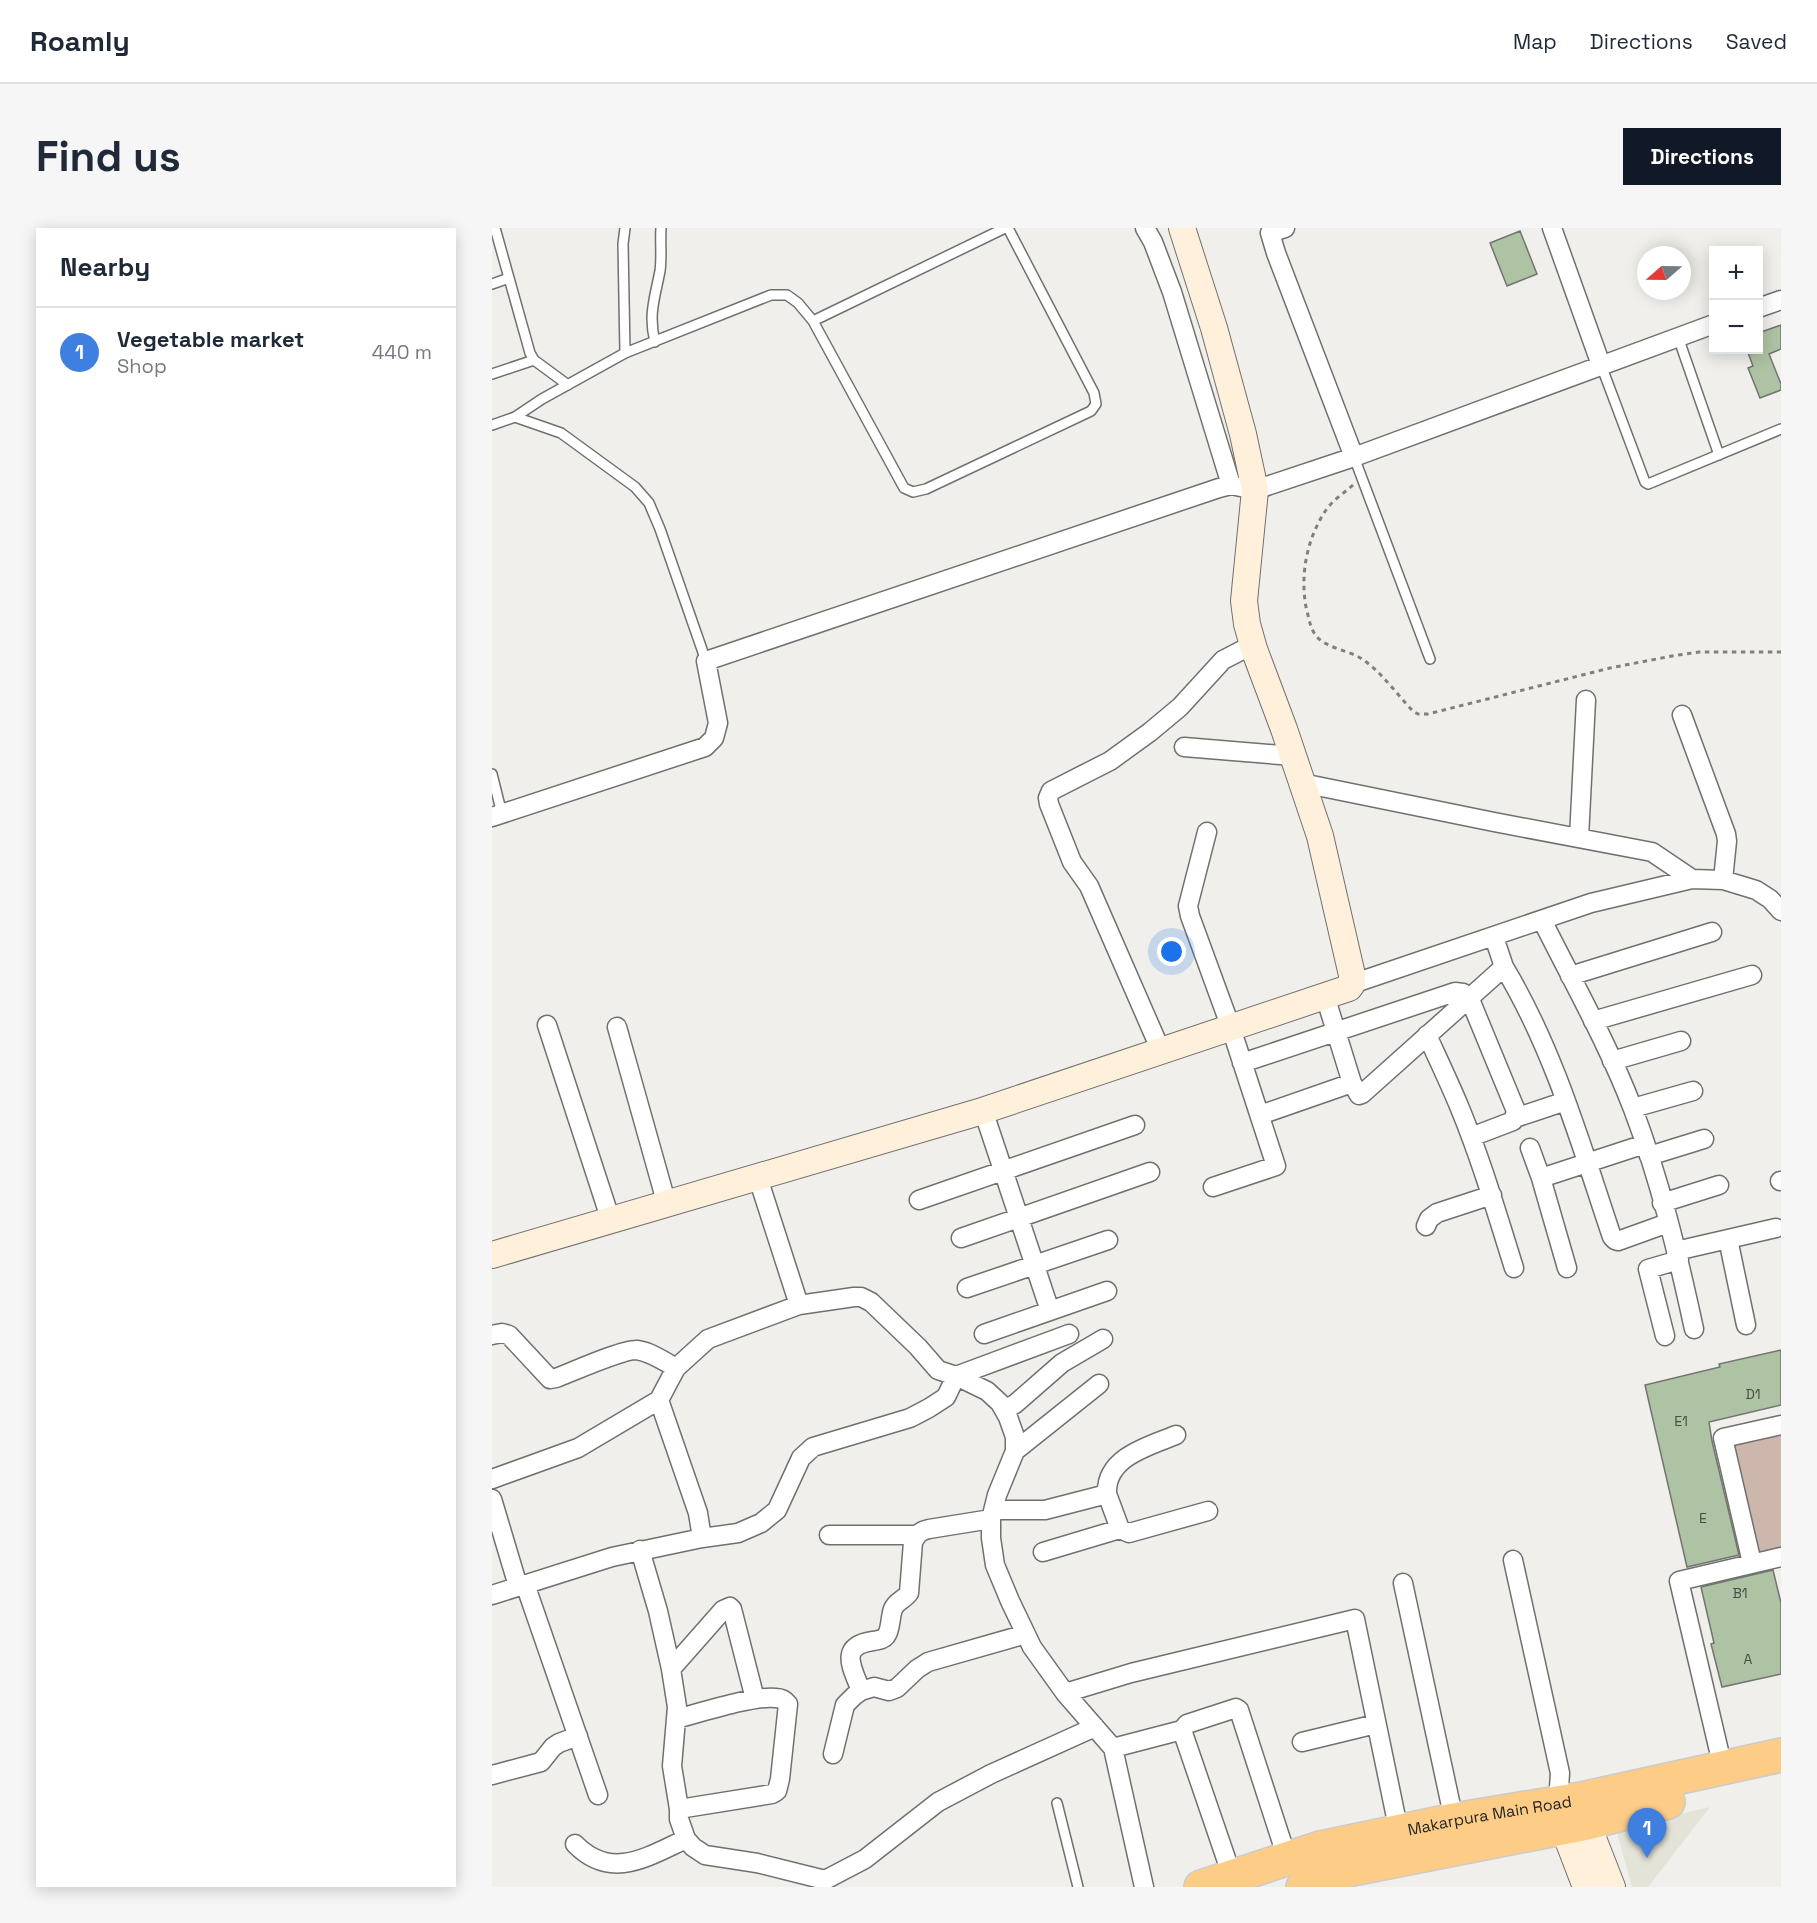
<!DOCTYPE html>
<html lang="en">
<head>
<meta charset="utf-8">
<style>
  :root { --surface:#fff; --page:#f6f6f7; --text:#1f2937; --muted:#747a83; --line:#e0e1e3; --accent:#111827 }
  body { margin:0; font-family:"Space Grotesk",sans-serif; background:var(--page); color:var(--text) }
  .controls { position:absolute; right:18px; top:18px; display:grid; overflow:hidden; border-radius:0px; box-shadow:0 3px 15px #0003 }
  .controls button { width:54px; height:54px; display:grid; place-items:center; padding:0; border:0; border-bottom:2px solid var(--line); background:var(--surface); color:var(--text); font:30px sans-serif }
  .compass { position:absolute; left:1145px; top:18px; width:54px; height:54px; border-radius:50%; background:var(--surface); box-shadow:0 3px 15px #0003; rotate:250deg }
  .you { position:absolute; left:680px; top:724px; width:21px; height:21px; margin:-15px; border:4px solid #fff; border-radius:50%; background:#1a73e8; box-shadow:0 0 0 9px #1a73e833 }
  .badge { display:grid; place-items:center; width:39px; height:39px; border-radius:50%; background:var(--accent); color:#fff; font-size:20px; font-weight:700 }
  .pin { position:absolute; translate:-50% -50px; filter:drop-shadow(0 2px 3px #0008) }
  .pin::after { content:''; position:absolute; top:32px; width:21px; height:18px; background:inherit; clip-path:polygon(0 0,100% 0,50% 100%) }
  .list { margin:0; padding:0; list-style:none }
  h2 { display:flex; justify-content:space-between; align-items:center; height:78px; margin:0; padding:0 24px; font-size:26px }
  h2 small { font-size:20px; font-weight:400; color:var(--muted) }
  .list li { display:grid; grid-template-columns:39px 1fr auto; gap:18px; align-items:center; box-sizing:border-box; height:90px; padding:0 24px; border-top:2px solid var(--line) }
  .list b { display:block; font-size:22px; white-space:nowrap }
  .list p { margin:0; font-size:20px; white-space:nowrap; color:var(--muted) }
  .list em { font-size:20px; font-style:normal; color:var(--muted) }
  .map { position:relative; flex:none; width:1289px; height:1659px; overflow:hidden; border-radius:0px }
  header { display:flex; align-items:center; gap:36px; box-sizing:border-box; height:84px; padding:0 30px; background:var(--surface); border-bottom:2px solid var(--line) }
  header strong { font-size:28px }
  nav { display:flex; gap:33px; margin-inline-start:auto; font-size:21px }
  .intro { display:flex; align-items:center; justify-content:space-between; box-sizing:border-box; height:144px; padding:0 36px }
  h1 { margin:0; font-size:42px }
  .button { padding:15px 27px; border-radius:0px; background:var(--accent); color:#fff; font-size:21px; font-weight:700 }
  main { display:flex; gap:36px; padding:0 36px }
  aside { flex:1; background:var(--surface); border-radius:0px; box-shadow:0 3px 15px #0003 }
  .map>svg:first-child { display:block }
  .built { fill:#e3e3d8 }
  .green { fill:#cdb6ab }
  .building { fill:#aec3a3; stroke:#727471; stroke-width:1.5 }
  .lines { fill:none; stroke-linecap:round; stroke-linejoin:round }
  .lane-casing { stroke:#70706e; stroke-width:12 }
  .street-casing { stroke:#70706e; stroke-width:21 }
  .secondary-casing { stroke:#70706e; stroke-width:28 }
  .highway-casing { stroke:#cbcbca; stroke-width:36 }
  .path { stroke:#80807e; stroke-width:3; stroke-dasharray:4.5 4.5; stroke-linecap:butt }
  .lane { stroke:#fff; stroke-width:9 }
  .street { stroke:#fff; stroke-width:18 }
  .secondary { stroke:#fef0db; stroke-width:26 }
  .highway { stroke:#fdcd88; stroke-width:33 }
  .labels { text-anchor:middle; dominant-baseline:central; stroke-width:4.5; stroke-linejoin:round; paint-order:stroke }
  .number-label { font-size:14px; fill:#474c44 }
  .street-label { font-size:16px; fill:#252524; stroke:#fdfdf9 }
</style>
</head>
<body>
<header>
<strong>Roamly</strong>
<nav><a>Map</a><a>Directions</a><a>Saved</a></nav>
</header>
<div class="intro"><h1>Find us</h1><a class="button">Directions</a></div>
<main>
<aside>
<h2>Nearby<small></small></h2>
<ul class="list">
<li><span class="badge" style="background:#3f7fe0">1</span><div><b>Vegetable market</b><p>Shop</p></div><em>440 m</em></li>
</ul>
</aside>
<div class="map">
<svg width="1289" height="1659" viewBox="0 0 1289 1659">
  <rect width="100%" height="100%" fill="#f0efec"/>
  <!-- built -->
  <path class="built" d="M 1218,1579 L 1156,1659 L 1140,1659 L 1124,1601 Z"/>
  <!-- green -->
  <path class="green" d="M 1289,1204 L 1289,1319 L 1265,1324 L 1240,1216 Z"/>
  <!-- building -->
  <path class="building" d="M 1028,3 L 1045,46 L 1015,58 L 998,15 Z
    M 1289,97 L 1289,121 L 1277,126 L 1289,156 L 1289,162 L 1268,170 L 1256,140 L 1261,138 L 1255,122 L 1266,122 L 1266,105 Z
    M 1289,1122 L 1289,1177 L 1217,1194 L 1220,1213 L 1247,1327 L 1195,1339 L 1153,1157 L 1228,1139 L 1227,1136 Z
    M 1281,1342 L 1289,1375 L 1289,1446 L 1230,1459 L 1219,1416 L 1222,1415 L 1209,1359 Z"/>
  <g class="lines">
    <defs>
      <path id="lane" d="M 3,0 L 38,125 L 42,132 L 76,157
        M 0,56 L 17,50
        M 321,93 L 513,0
        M 1186,109 L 1227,227
        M 163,114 C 156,87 163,69 168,43 C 170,29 168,14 169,0
        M 133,125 L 131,16 L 133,0
        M 1109,137 L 1153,254 L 1156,256 L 1289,201
        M 0,146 L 42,132
        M 23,189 L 50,171 L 133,125 L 279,67 L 295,67 L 306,75 L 321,93 L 412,260 L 421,264 L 434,261 L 599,183 L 604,176 L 602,165 L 516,0
        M 0,197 L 23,189 L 69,205 L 143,259 L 157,275 L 168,301 L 214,433
        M 862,229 L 938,431
        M 0,546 L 10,586
        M 565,1575 L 586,1659"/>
      <path id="street" d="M 653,0 L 661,14 L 680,64 L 739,257
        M 793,0 L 778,5 L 784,25 L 862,229
        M 1060,0 L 1109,137
        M 1266,80 L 1289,72
        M 1190,487 L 1234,606 L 1235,613 L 1231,652
        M 692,519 L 801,528
        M 810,555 L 1002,594 L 1160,624 L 1200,651
        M 0,589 L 213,519 L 222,510 L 226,495 L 214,433 L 727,260 L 739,257 L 763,262 L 862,229 L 1222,96
        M 715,604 L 696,678 L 698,688 L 739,800 L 784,938 L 721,959
        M 1087,610 L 1094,472
        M 1050,692 C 1081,754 1116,816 1141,881 C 1168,952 1186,1027 1202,1101
        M 1012,739 C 1062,822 1089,917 1120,1009 L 1123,1012 L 1126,1013 L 1176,995
        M 1078,748 L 1220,704
        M 860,756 L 1099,675 L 1200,651 L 1231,652 L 1264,662 L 1278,671 L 1289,683
        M 833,768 L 860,855 L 867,867 L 870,866 L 1012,739 L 1002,709
        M 1101,793 L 1260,747
        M 55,797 L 119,993
        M 125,799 L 175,977
        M 935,807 C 946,831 957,854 967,878 C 989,931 1005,986 1022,1040
        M 669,823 L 597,658 L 580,634 L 557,576 L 556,570 L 559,563 L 618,533 L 658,504 L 688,479 L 731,432 L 760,417
        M 1120,833 L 1189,813
        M 750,835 L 963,764 L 971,765 L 977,769 L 1024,883 L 1021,893 L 979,909
        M 1141,880 L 1201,863
        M 491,882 L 558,1083
        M 768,887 L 860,855
        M 1023,890 L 1074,873
        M 1038,920 L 1049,950 L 1075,1040
        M 1157,928 L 1212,911
        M 1049,950 L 1153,916
        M 1288,953 L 1289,953
        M 427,972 L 643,897
        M 1170,975 L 1227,957
        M 934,998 L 937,991 L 945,985 L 1000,967
        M 469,1010 L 658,944
        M 1236,1011 L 1254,1097
        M 1184,1023 L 1284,1000
        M 475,1060 L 616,1012
        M 307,1077 L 362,1069 L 369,1069 L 379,1074 L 426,1119 L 446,1142 L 464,1148 L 495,1163 L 508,1175 L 516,1189 L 523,1209 L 523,1223 L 505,1267 L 499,1291 L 499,1310 L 503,1337 L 518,1373 L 540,1419 L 573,1465 L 621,1520 L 652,1659
        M 492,1106 L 615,1063
        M 0,1107 L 10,1105 L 17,1107 L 58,1151 L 64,1150 C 80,1144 131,1121 145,1122 C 159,1124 172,1133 184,1140
        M 1173,1108 L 1156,1041 L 1187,1032
        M 512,1182 L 523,1176 L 570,1135 L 611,1111
        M 523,1223 L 607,1156
        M 0,1251 L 86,1220 L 167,1172
        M 615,1266 C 613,1229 657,1218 684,1207
        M 0,1271 L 26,1358
        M 502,1282 L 553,1282 L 615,1266 L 628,1301 L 637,1305 L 716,1283
        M 337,1307 L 424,1307
        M 210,1310 L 246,1305 L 269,1295 L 285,1282 L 309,1230 L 321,1219 L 418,1190 L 437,1180 L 454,1169 L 464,1148 L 577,1106
        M 148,1322 L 166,1383 L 179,1441 L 185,1479 L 180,1538 L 187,1581 L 187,1591 L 194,1611 L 201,1619 L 213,1627 L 265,1635 L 333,1652 L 373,1631 L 446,1574 L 499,1546 L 603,1499
        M 551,1324 L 628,1301
        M 1021,1332 L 1068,1545 L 1066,1575
        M 1260,1335 L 1231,1210 L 1289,1197
        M 911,1355 L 962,1592
        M 33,1356 L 106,1567
        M 0,1367 L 120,1329 L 210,1310 L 206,1285 L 167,1172 L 184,1140 L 216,1111 L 307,1077 L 266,950
        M 179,1441 L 231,1382 L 238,1379 L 240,1381 L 263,1471
        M 369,1463 C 360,1439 346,1418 381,1413 C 386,1412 391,1412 394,1408 C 399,1402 398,1389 401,1381 C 404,1373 412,1372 417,1365 L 421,1314 C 425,1306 428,1303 437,1301 L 499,1291
        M 573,1465 L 639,1445 L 863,1391 L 907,1604
        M 184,1491 C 208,1485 262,1467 284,1470 C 290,1470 293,1472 296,1476 L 288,1551 L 285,1563 L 280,1566 L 187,1581
        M 690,1502 L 695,1496 L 744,1480 L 747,1482 L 795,1630
        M 810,1514 L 884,1496
        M 621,1520 L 690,1502 L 740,1648
        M 341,1526 L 353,1477 L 362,1468 L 369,1463 L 382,1459 L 397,1463 L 405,1460 L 425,1441 L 436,1434 L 534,1406
        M 1231,1540 L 1187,1353 L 1289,1329
        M 0,1547 L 49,1534 L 61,1519 L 67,1515 L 86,1508
        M 83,1616 C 119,1653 155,1629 194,1611"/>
      <path id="secondary" d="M 0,1027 L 487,884 L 833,768 L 857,760 L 860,756 L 860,747 L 828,608 L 792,501 L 762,421 L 755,396 L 752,373 L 763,262 L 751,206 L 722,100 L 690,0
        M 1090,1577 L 1095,1595 L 1120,1659
        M 1067,1583 L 1071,1599 L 1094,1659"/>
      <g id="highway">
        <path id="s1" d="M 709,1659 L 828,1620 L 962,1592 L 1089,1571 L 1289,1527"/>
        <path d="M 811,1659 L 860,1641 L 1095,1595 L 1176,1574"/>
      </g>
    </defs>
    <!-- lane casing -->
    <use href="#lane" class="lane-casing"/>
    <!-- street casing -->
    <use href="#street" class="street-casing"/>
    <!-- secondary casing -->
    <use href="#secondary" class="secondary-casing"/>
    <!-- highway casing -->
    <use href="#highway" class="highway-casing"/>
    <!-- path -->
    <path class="path" d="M 861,257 C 852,265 841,272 834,282 C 815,310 808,346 814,379 C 817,390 818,401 825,409 C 836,421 857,422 870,431 C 890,444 905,467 922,484 L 926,486 L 936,486 L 1118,440 L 1180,428 L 1207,424 L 1289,424"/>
    <!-- lane -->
    <use href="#lane" class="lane"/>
    <!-- street -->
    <use href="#street" class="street"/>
    <!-- secondary -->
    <use href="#secondary" class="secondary"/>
    <!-- highway -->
    <use href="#highway" class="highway"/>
  </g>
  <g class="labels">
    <!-- number labels -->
    <g class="number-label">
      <text x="1261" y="1166">D1</text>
      <text x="1189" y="1193">E1</text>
      <text x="1211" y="1290">E</text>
      <text x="1248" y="1365">B1</text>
      <text x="1256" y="1431">A</text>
    </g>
    <!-- street labels -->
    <g class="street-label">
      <text stroke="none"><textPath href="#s1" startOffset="298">Makarpura Main Road</textPath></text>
    </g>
  </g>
</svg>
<div class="controls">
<button>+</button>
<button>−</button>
</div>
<svg class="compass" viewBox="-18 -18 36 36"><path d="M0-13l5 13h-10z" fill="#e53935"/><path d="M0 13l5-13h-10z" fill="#747a83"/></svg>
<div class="you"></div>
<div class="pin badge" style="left:1155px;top:1630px;background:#3f7fe0">1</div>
</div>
</main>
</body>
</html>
